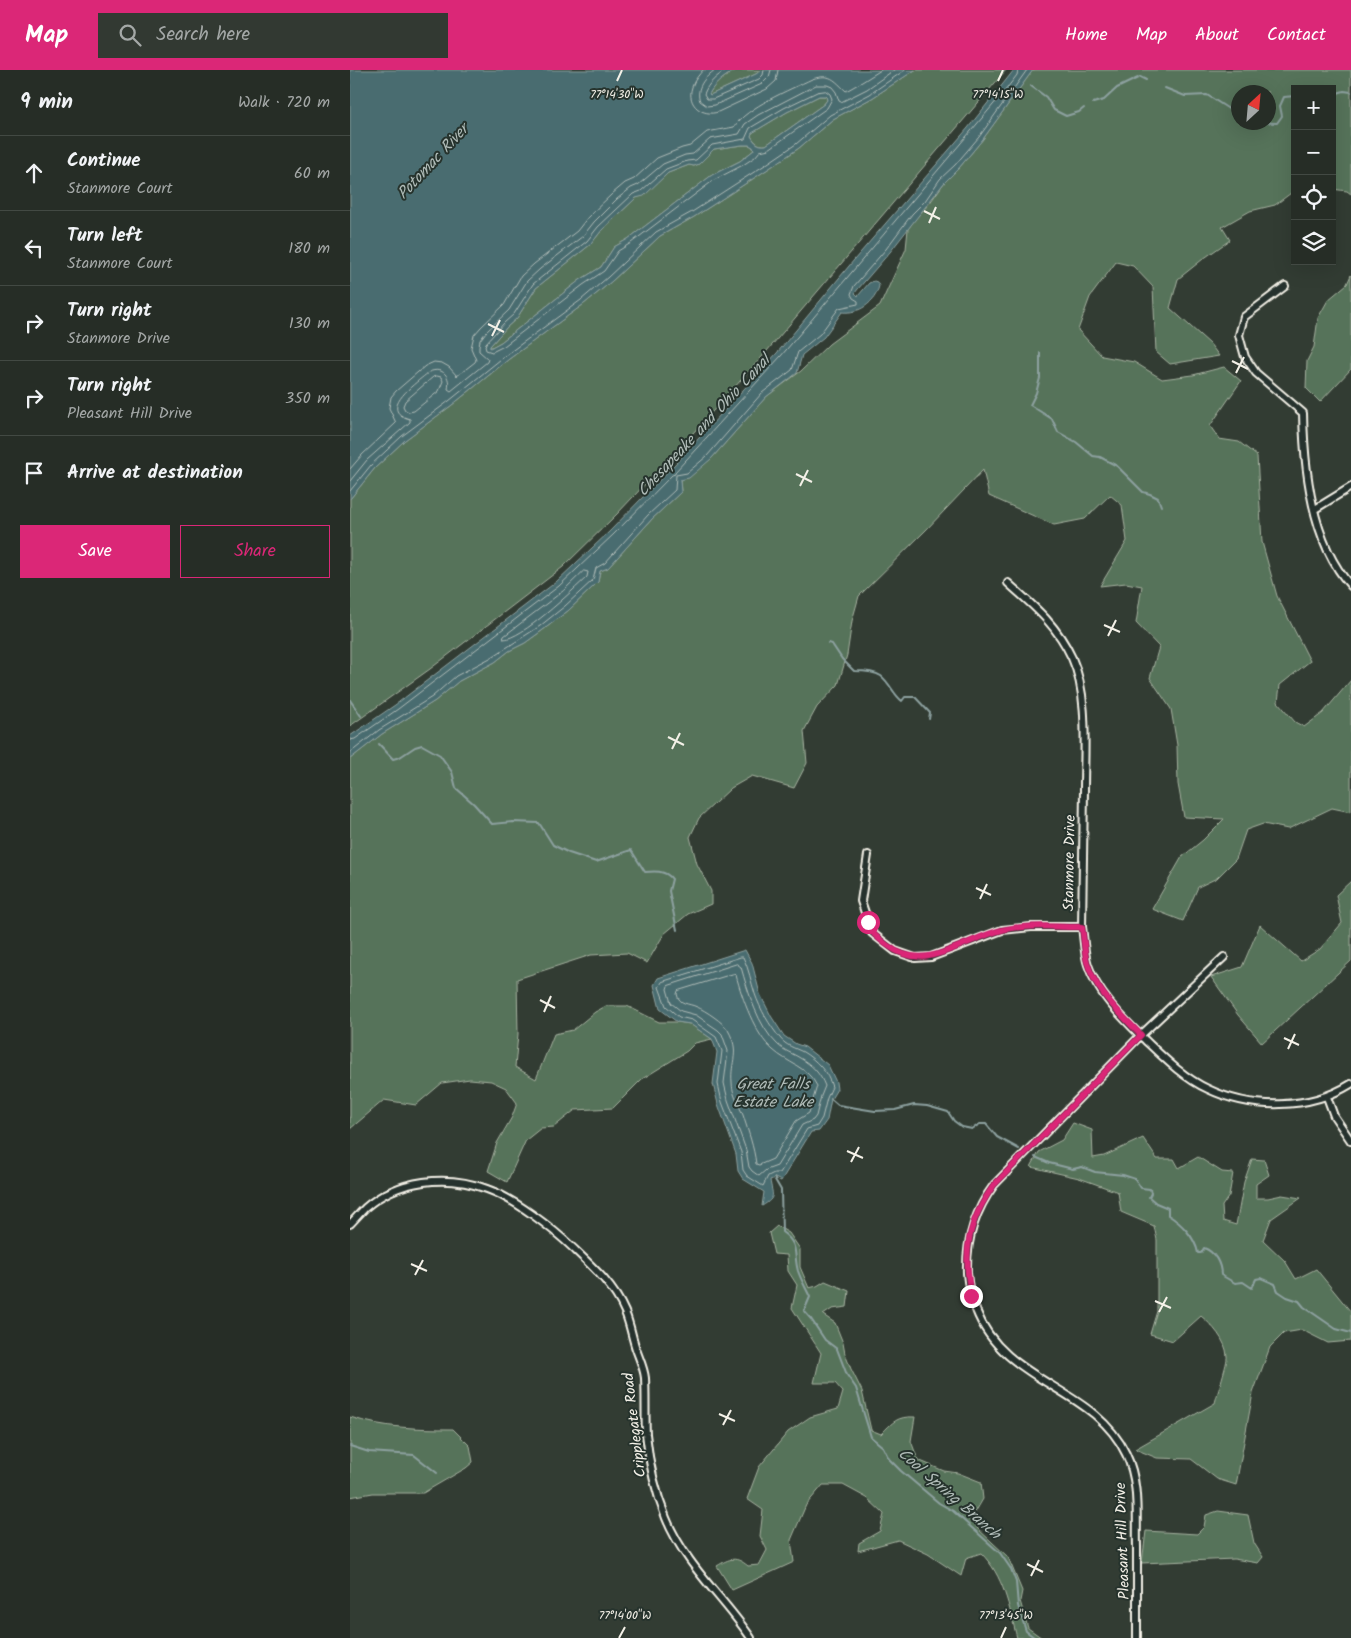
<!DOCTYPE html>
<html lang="en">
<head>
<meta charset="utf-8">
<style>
  :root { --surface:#262d26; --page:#323932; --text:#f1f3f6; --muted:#a4a8a7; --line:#424943; --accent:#db2777 }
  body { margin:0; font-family:Kalam,sans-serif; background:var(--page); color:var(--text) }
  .controls { position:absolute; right:15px; top:15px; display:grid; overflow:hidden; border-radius:0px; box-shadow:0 5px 20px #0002 }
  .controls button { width:45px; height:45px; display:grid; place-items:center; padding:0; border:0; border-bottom:1px solid var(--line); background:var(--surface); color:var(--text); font:25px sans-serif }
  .compass { position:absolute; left:881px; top:15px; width:45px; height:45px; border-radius:50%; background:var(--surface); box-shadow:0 5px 20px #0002; rotate:26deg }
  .stop { position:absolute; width:15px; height:15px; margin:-11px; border:4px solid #db2777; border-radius:50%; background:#fff }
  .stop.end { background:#db2777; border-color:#fff; box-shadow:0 1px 5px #0008 }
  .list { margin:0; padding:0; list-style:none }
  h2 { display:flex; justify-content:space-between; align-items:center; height:65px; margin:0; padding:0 20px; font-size:21px }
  h2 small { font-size:16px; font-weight:400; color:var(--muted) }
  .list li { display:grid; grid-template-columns:32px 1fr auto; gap:15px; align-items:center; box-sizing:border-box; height:75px; padding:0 20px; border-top:1px solid var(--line) }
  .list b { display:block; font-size:19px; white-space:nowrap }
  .list p { margin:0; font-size:16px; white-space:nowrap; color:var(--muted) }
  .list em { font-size:16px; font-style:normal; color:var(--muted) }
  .actions { display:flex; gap:10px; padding:15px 20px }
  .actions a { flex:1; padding:11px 0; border:1px solid var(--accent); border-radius:0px; text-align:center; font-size:18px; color:var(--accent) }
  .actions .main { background:var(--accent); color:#fff }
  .icon { flex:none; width:28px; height:28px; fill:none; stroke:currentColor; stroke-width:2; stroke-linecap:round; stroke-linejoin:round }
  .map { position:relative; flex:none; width:1001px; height:1568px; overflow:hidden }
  header { display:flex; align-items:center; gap:30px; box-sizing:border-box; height:70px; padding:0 25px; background:var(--accent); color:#fff }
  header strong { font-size:24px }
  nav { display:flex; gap:28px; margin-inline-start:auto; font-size:18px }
  .search { width:350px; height:45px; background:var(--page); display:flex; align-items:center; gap:12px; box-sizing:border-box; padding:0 18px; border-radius:0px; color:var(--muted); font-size:19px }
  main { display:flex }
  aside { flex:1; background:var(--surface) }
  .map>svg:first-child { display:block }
  .green { fill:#57735a; stroke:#a6b2a1; fill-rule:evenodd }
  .water { fill:#496c70; stroke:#8da1a0; fill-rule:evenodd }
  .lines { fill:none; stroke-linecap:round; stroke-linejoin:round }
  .shore { stroke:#b0bcb8; stroke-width:1 }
  .stream { stroke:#8da1a0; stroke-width:2 }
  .street-casing { stroke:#f4f1e8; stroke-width:10 }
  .street { stroke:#26332d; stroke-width:6 }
  .route { stroke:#db2777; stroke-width:6 }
  .ticks { fill:none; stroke:#f4f1e8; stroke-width:2 }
  .labels { text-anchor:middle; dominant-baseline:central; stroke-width:4; stroke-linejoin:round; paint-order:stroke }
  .street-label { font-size:15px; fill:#f4f1e8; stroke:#26332d }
  .water-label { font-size:16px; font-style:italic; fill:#b0bcb8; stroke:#26332d }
  .ticks-label { font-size:12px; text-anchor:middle; fill:#f4f1e8; stroke:#26332d; stroke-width:4; stroke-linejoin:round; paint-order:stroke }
</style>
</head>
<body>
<header>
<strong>Map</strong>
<div class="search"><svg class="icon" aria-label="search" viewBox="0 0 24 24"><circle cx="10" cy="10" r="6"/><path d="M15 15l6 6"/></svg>Search here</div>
<nav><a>Home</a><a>Map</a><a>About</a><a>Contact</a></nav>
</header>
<main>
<aside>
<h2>9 min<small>Walk · 720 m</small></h2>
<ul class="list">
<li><svg class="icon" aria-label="ahead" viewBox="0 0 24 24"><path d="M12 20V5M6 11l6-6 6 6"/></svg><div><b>Continue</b><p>Stanmore Court</p></div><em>60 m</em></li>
<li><svg class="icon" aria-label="left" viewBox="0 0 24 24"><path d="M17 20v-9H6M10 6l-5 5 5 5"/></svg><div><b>Turn left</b><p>Stanmore Court</p></div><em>180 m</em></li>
<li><svg class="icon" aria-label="right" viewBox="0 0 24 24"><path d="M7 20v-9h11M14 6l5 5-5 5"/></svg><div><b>Turn right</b><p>Stanmore Drive</p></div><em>130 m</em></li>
<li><svg class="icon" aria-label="right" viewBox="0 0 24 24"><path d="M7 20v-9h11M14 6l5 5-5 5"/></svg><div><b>Turn right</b><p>Pleasant Hill Drive</p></div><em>350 m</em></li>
<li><svg class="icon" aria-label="arrive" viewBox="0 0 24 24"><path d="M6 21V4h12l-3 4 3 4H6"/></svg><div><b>Arrive at destination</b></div></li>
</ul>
<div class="actions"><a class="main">Save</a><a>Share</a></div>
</aside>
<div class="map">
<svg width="1001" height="1568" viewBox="0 0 1001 1568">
  <rect width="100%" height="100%" fill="#323c33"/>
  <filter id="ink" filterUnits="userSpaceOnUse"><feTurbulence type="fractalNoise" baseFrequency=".02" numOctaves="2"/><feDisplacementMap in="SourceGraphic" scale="10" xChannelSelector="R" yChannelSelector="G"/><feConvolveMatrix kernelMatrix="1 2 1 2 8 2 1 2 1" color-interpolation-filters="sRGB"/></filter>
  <g filter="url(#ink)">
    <!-- green -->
    <path class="green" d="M 386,0 L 412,0 L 406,4 L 360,25 L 359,24 C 365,12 375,7 386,0 Z
      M 565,0 L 656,0 L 411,288 L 333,374 L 267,444 L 213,497 L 80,599 L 0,656 L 0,429 L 25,398 L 55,370 L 102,335 L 159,289 L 234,234 L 262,211 L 310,166 L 344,147 L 418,99 L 449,78 L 483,49 L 522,28 Z
      M 683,0 L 1001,0 L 1001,124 L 997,121 L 982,119 L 982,19 L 945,19 L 945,120 L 925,135 L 900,141 L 872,157 L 880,170 L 853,189 L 828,209 L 820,238 L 860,274 L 869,286 L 820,294 L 806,282 L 803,217 L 783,196 L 766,192 L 740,227 L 728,260 L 752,286 L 784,292 L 812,309 L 843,305 L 874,297 L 891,311 L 860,356 L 869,369 L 889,372 L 907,386 L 912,472 L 927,526 L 960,591 L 930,615 L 928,632 L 945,652 L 954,657 L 973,643 L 1001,610 L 1001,742 L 982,738 L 938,759 L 913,754 L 896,760 L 886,789 L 867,808 L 848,817 L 833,851 L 802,839 L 832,787 L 853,770 L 874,749 L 834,747 L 828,714 L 827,675 L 821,639 L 800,608 L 809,577 L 786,553 L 792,516 L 776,513 L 750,516 L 777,471 L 772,435 L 760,425 L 735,449 L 704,455 L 639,426 L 633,400 L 576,460 L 509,526 L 502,551 L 497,585 L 488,615 L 467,637 L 454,661 L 457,693 L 444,718 L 402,706 L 381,718 L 349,748 L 340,767 L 347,794 L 361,821 L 361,834 L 338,844 L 314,864 L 297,893 L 277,883 L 241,885 L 167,909 L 168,964 L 165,997 L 186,1009 L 204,964 L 223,960 L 245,942 L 256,936 L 277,936 L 309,952 L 327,952 L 340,954 L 362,969 L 345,973 L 337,981 L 292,1009 L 263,1038 L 225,1040 L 204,1057 L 191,1058 L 176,1070 L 157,1112 L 138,1101 L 147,1073 L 162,1047 L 167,1033 L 156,1018 L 141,1011 L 120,1009 L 92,1013 L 66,1035 L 34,1030 L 0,1059 L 0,689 L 32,664 L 85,631 L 109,611 L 145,592 L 159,581 L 175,573 L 193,560 L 219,540 L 248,512 L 250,501 L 258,498 L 302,449 L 331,422 L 330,410 L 361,389 L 416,327 L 451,301 L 479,274 L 530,236 L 556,179 L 558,159 L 566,148 L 579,134 L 594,113 L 609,98 L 633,69 ZM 888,22 L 918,22 L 918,52 L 888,52 Z
      M 469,26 L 476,26 L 477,30 L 474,34 L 416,75 C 408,76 405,72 401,66 L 402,63 L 437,42 Z
      M 392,75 C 398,75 402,74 404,80 L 390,91 L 362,105 L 278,169 L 264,177 L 251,197 L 230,210 L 151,272 L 140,278 L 140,276 L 157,257 L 167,248 L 186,218 L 241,174 L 252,160 L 286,128 L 294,125 L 318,103 L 339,95 L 344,96 L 349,94 L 364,79 Z
      M 1001,205 L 1001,299 L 970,332 L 956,318 L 957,291 L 964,277 L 968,248 L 978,230 L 997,214 Z
      M 1001,811 L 1001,891 L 912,973 L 888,945 L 861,907 L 892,897 L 910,855 L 951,891 L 970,879 L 992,853 L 986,825 Z
      M 723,1053 L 742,1060 L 743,1088 L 754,1086 L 793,1068 L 807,1089 L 824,1089 L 829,1098 L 848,1087 L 872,1102 L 883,1103 L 879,1126 L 872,1136 L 873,1151 L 886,1155 L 894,1112 L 902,1089 L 914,1090 L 919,1105 L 906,1114 L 906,1128 L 918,1128 L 932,1125 L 951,1128 L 921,1149 L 913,1170 L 935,1191 L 946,1209 L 966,1199 L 1001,1242 L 1001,1271 L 978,1273 L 952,1260 L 934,1263 L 920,1277 L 903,1323 L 886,1415 L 867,1409 L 841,1389 L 807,1388 L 785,1379 L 865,1333 C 867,1324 878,1292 877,1286 C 876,1270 862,1255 851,1246 L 823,1271 L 800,1264 L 807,1241 L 807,1170 L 804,1156 L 771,1142 L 768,1122 L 729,1108 L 681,1097 L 689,1082 L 712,1070 Z
      M 427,1156 L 439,1163 L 450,1179 L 450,1197 L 459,1218 L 467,1216 L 475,1211 L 499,1221 L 497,1237 L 482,1239 L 473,1245 L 485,1253 L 493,1273 L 495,1284 L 501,1299 L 512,1321 L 521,1360 L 531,1364 C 543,1352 547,1346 565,1347 L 561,1371 L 568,1390 L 594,1401 L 608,1403 L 631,1412 L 633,1429 L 623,1446 L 627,1458 L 658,1487 L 672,1521 L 670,1531 L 678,1558 L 692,1568 L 667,1568 C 659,1537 654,1506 631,1483 L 616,1488 L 611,1506 L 578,1484 L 548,1470 L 508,1481 L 509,1473 L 530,1461 L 534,1444 L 517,1428 L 493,1415 L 473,1415 L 456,1435 L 441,1470 L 444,1492 L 382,1520 L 367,1496 C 380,1488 386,1486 398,1496 L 409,1495 L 417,1480 L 410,1466 L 413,1440 L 397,1429 L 409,1397 L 438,1362 L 460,1347 L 488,1339 L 493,1322 L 485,1313 L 464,1313 L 471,1283 L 442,1238 L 447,1215 L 438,1201 L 437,1185 L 424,1184 L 419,1163 Z
      M 0,1347 C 34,1358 68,1359 103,1359 L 120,1376 L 123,1392 L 116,1398 L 73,1423 L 23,1423 L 0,1427 Z
      M 868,1441 L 898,1445 L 904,1473 L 913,1487 L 908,1493 L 884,1489 L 792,1493 L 796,1461 L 847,1464 L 854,1457 L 856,1445 Z"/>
    <!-- water -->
    <path class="water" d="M 0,0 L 386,0 C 375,6 365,13 359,24 L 360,25 L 406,4 L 412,0 L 565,0 L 522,28 L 483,49 L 449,78 L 418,99 L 344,147 L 310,166 L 262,211 L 234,234 L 159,289 L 102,335 L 55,370 L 25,398 L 0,429 ZM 469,26 L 476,26 L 477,30 L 474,34 L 416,75 C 408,76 405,73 401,66 L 402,63 L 437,42 ZM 392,75 L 399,75 L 403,77 L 404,80 L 390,91 L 362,105 L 278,169 L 264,177 L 251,197 L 230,210 L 151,272 L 140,278 L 140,276 L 157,257 L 167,248 L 186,218 L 241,174 L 252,160 L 286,128 L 294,126 L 318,103 L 339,95 L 344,96 L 349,94 L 364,79 Z
      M 664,0 L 683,0 L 633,69 L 609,98 L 594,113 L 540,182 L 508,219 L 505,223 L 508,226 L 519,213 L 524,211 L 527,212 L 529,216 C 525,233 509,244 492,242 L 474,267 L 452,285 L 447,303 L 416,327 L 361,389 L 339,408 L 330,410 L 331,422 L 302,449 L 258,498 L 250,501 L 248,512 L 219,540 L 193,560 L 175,573 L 159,581 L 145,592 L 109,611 L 85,631 L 32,664 L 0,689 L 0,666 L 45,635 L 206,512 L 260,461 L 327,392 L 427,283 L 504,190 L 618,58 Z
      M 395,880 L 402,893 L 410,924 L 421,946 L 434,966 L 446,974 L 455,977 L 478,995 L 486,1012 L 487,1019 L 481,1029 L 477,1050 L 469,1061 L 461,1062 L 431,1111 L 425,1108 L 420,1110 C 422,1125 427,1127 412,1136 L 414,1122 L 393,1109 L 388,1101 L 386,1084 L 368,1034 L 363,1014 L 367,982 L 362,969 L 340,954 L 327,952 L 310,939 L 304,915 L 308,908 Z"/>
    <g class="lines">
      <!-- shore -->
      <path class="shore" d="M 353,0 C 349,5 344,10 342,17 C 336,35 353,47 368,42 L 417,19 L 426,11 L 428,0
        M 365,0 C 355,7 345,18 350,31 L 357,36 L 365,35 L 412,14 L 419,7 L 421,0
        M 376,0 C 367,6 358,13 354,24 L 357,29 L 363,29 L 409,9 L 413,5 L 414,0
        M 476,21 L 480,24 L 482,29 L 477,38 L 419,79 L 410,81 L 405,87 L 393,95 L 364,110 L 281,173 L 268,181 L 254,201 L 233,215 L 154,276 L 142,282 L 136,280 L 135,276 L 136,273 L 154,253 L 164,244 L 183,214 L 237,171 L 248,157 L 283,124 L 291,121 L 316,99 L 337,91 L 346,90 L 362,75 L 395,69 L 400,58 L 434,38 L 467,22 Z
        M 87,306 L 91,307 L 93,311 L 89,321 L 64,341 L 59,342 L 55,340 L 53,336 L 55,331 L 83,307 Z
        M 0,399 L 12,385 L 46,353 L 39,338 L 41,327 L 46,321 L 75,296 L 84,292 L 92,293 L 99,297 L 107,306 L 125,292 L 126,290 L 121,278 L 124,265 L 131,257 L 154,235 L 171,206 L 184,194 L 227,161 L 238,147 L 262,124 L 275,113 L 284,109 L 307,88 L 332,78 L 340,76 L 357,62 L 384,57 C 397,37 439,20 462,9 C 481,3 484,10 496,21 L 512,12 L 531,0
        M 0,411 L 17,390 L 60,352 L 60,349 C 25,340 69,311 79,302 C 93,296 101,307 98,319 L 101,321 L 137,292 L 138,289 L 129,281 L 129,276 L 130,270 L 136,262 L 159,240 L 177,211 L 190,199 L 233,166 L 244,152 L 267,129 L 281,118 L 288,115 L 313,94 L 335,85 L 343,84 L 360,69 L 389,64 L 395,54 L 408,45 L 466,15 L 477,15 L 482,17 L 486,22 L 489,31 L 491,32 L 517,19 L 544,0
        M 0,421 L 21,395 L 52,366 L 99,331 L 156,285 L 231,230 L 258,207 L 306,162 L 342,142 L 415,95 L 446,74 L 480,45 L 520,24 L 555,0
        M 234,501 L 238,502 L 237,507 C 223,520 171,570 153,569 L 154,566 L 213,521 Z
        M 0,670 L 5,669 L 48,639 L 209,516 L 264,464 L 322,405 L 325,404 L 325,402 L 431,286 L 654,22 L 667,5 L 668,0
        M 0,683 L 29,660 L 82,627 L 106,606 L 142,587 L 190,556 L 215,536 L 243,510 L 246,498 L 255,493 L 298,445 L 325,420 L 326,405 L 337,403 L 357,386 L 412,323 L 442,300 L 448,282 L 470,264 L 489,238 L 508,234 L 508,231 L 503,228 L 501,224 L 504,216 L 536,179 L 562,144 L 575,131 L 590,109 L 605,95 L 629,67 L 677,0
        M 391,887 L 393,887 C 399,899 401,912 405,924 C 410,939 420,956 430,968 C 436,976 445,978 453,982 C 466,990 478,1002 482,1017 L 477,1028 L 472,1048 L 467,1056 L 457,1059 L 430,1103 L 424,1103 L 418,1106 L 413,1116 L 397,1106 L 393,1100 L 391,1082 L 372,1032 L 368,1014 L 372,981 L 366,967 L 342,950 L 329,947 L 316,936 L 309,917 L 312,912 Z
        M 387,894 L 391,897 C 398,922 408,956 427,974 C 434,981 442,983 450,988 C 462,995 470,1003 475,1016 L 471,1026 L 466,1046 L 463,1050 L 452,1055 L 427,1096 L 416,1100 L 409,1106 L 402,1101 L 399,1097 L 396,1080 L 378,1030 L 374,1013 L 378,981 L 372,964 L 368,960 L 346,945 L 331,941 L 321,933 L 317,919 L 318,916 Z
        M 383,904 L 386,905 C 392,928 405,965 423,980 C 437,993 458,997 467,1016 L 459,1043 L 446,1051 L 423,1089 L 409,1095 L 406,1094 C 404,1077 398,1061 393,1045 C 389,1035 382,1024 382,1012 C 380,991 391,983 378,960 C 374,953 355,940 347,937 C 339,933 329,935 327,924 L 328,921 Z"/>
      <!-- stream -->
      <path class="stream" d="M 681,16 L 696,27 L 704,40 L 716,46 L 729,42 L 734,38
        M 815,18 L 835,26 L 857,25 L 888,45
        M 984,24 L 994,21 L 1001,22
        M 743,33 L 754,30 L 767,18 L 790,7 L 796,10
        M 906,52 L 927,53 L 932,46 L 930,36 L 934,27 L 945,26
        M 690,283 L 690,308 L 686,323 L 680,335 L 702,349 L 708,362 L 726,372 L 743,386 L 750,387 L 767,396 L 793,422 L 800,424 L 808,428 L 811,436
        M 478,573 L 482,574 L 492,589 L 504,601 C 512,601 524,601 531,606 C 540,613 543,624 552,631 L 555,627 L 565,627 L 580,643 L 579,649
        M 0,630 L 11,646
        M 29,674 L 43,689 L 50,687 L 65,677 L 72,675 L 90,685 L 102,702 L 106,718 L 124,734 L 142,754 L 163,752 L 189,753 L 203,775 L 219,783 L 246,792 L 281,780 L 295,802 C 304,801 315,800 322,809 L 319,821 L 327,860
        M 481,1029 L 488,1035 L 525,1041 L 545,1040 L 564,1035 L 577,1036 L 598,1042 L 604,1051 L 612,1057 L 622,1059 L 630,1054 L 636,1054 L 647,1067 L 669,1079
        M 685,1087 L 699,1093 L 723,1099 L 732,1097 L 745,1102 L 773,1105 L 785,1109 L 791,1118 L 800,1119 L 801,1123 L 799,1127 L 806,1133 L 818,1138 L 818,1145 C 831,1153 845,1167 848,1183 L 851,1183 L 854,1178 C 865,1182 871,1194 871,1205 L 885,1213 L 893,1212 L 902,1218 L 906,1209 L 911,1208 L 925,1214 L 928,1221 L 937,1227 L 949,1231 L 954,1237 L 986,1259 L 1001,1263
        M 424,1108 L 431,1120 L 432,1162 C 450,1175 443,1184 448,1201 C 451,1210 456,1218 460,1227 L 454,1241 L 461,1249 L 475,1270 L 487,1279 L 497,1305 L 506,1318 L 521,1367 L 533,1377 L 539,1389 L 551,1401 L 589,1433 L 603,1441 L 650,1483 L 661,1499 L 666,1512 L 668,1536 L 676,1561 L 685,1568
        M 0,1376 L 19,1382 L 64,1385 L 87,1403"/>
      <defs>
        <path id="street" d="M 935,216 L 894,247 L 889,265 L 895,287 L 906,303 L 953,343 C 954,398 962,474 1001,516
          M 965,439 L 1001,417
          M 658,513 C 684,536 707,555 722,588 C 739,626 734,678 734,720 C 733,765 733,811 732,857 C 734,870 734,883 738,895 C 748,925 773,948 795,970 C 814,988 834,1008 858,1019 C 902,1040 959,1040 1001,1014
          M 518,785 L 511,831 L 522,863 L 545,881 L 565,888 L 581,887 L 652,860 L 681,857 L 732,857
          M 977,1027 L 984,1046 L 1001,1071
          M 0,1154 C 5,1149 10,1143 15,1138 C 48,1109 97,1104 137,1119 C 165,1129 202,1158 223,1178 C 243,1197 264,1216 275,1242 C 280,1254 282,1267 286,1279 C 289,1288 294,1298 295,1308 C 296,1326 295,1345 296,1364 C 299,1393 305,1421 316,1448 C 335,1495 374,1528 401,1568
          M 787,1568 C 787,1538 787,1507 787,1477 C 786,1446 790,1413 776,1384 C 744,1316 654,1314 626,1240 C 621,1228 618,1216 617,1203 C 616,1170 624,1142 644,1115 L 791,965 L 874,887"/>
      </defs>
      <!-- street casing -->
      <use href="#street" class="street-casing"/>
      <!-- street -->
      <use href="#street" class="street"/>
    </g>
  </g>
  <g class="lines" filter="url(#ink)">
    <!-- route -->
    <path class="route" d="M 518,852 C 522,865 527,867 537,875 C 576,905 613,869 652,860 C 676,854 707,857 732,857 C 734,869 734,881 737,892 C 746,922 770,943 791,965 L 644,1115 C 617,1153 613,1181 621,1226"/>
  </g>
  <!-- ticks -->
  <path class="ticks" d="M 267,11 L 272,0M 648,11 L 653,0M 574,141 L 590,149M 579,153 L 586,137M 138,254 L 154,262M 142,266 L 150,250M 882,291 L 898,299M 886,303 L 894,287M 446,404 L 462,412M 450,416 L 458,400M 754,555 L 770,562M 758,566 L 766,550M 318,667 L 334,675M 322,679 L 330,663M 626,818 L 641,825M 630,829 L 637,814M 190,930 L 205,938M 194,942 L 201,926M 934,968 L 949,975M 938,979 L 945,964M 497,1081 L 513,1088M 501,1092 L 509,1077M 61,1194 L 77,1201M 65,1205 L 73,1190M 805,1231 L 821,1238M 809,1242 L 817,1227M 369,1344 L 385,1351M 373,1355 L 381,1340M 677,1494 L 693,1502M 681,1506 L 689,1490M 269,1568 L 275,1557M 651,1568 L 656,1557"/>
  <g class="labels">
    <!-- street labels -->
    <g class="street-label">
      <text transform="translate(720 793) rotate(-89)">Stanmore Drive</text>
      <text transform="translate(285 1355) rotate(-97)">Cripplegate Road</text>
      <text transform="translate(773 1471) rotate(-92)">Pleasant Hill Drive</text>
    </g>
    <!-- water labels -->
    <g class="water-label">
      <text transform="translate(83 92) rotate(-47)">Potomac River</text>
      <text transform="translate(354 356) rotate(-47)">Chesapeake and Ohio Canal</text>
      <text x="423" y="1014">Great Falls<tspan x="423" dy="18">Estate Lake</tspan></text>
      <text transform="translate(599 1424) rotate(41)">Cool Spring Branch</text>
    </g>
  </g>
  <g class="ticks-label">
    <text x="267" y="28">77°14'30"W</text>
    <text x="648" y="28">77°14'15"W</text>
    <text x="275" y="1549">77°14'00"W</text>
    <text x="656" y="1549">77°13'45"W</text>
  </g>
</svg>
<div class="controls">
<button>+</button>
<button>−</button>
<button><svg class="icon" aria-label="locate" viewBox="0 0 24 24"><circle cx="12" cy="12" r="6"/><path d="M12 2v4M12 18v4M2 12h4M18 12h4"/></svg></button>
<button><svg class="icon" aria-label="layers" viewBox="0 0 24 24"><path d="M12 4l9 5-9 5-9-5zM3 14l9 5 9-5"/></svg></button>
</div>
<svg class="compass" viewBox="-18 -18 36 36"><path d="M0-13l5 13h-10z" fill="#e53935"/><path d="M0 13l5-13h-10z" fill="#a4a8a7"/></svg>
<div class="stop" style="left:518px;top:852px"></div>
<div class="stop end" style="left:621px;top:1226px"></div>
</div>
</main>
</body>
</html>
